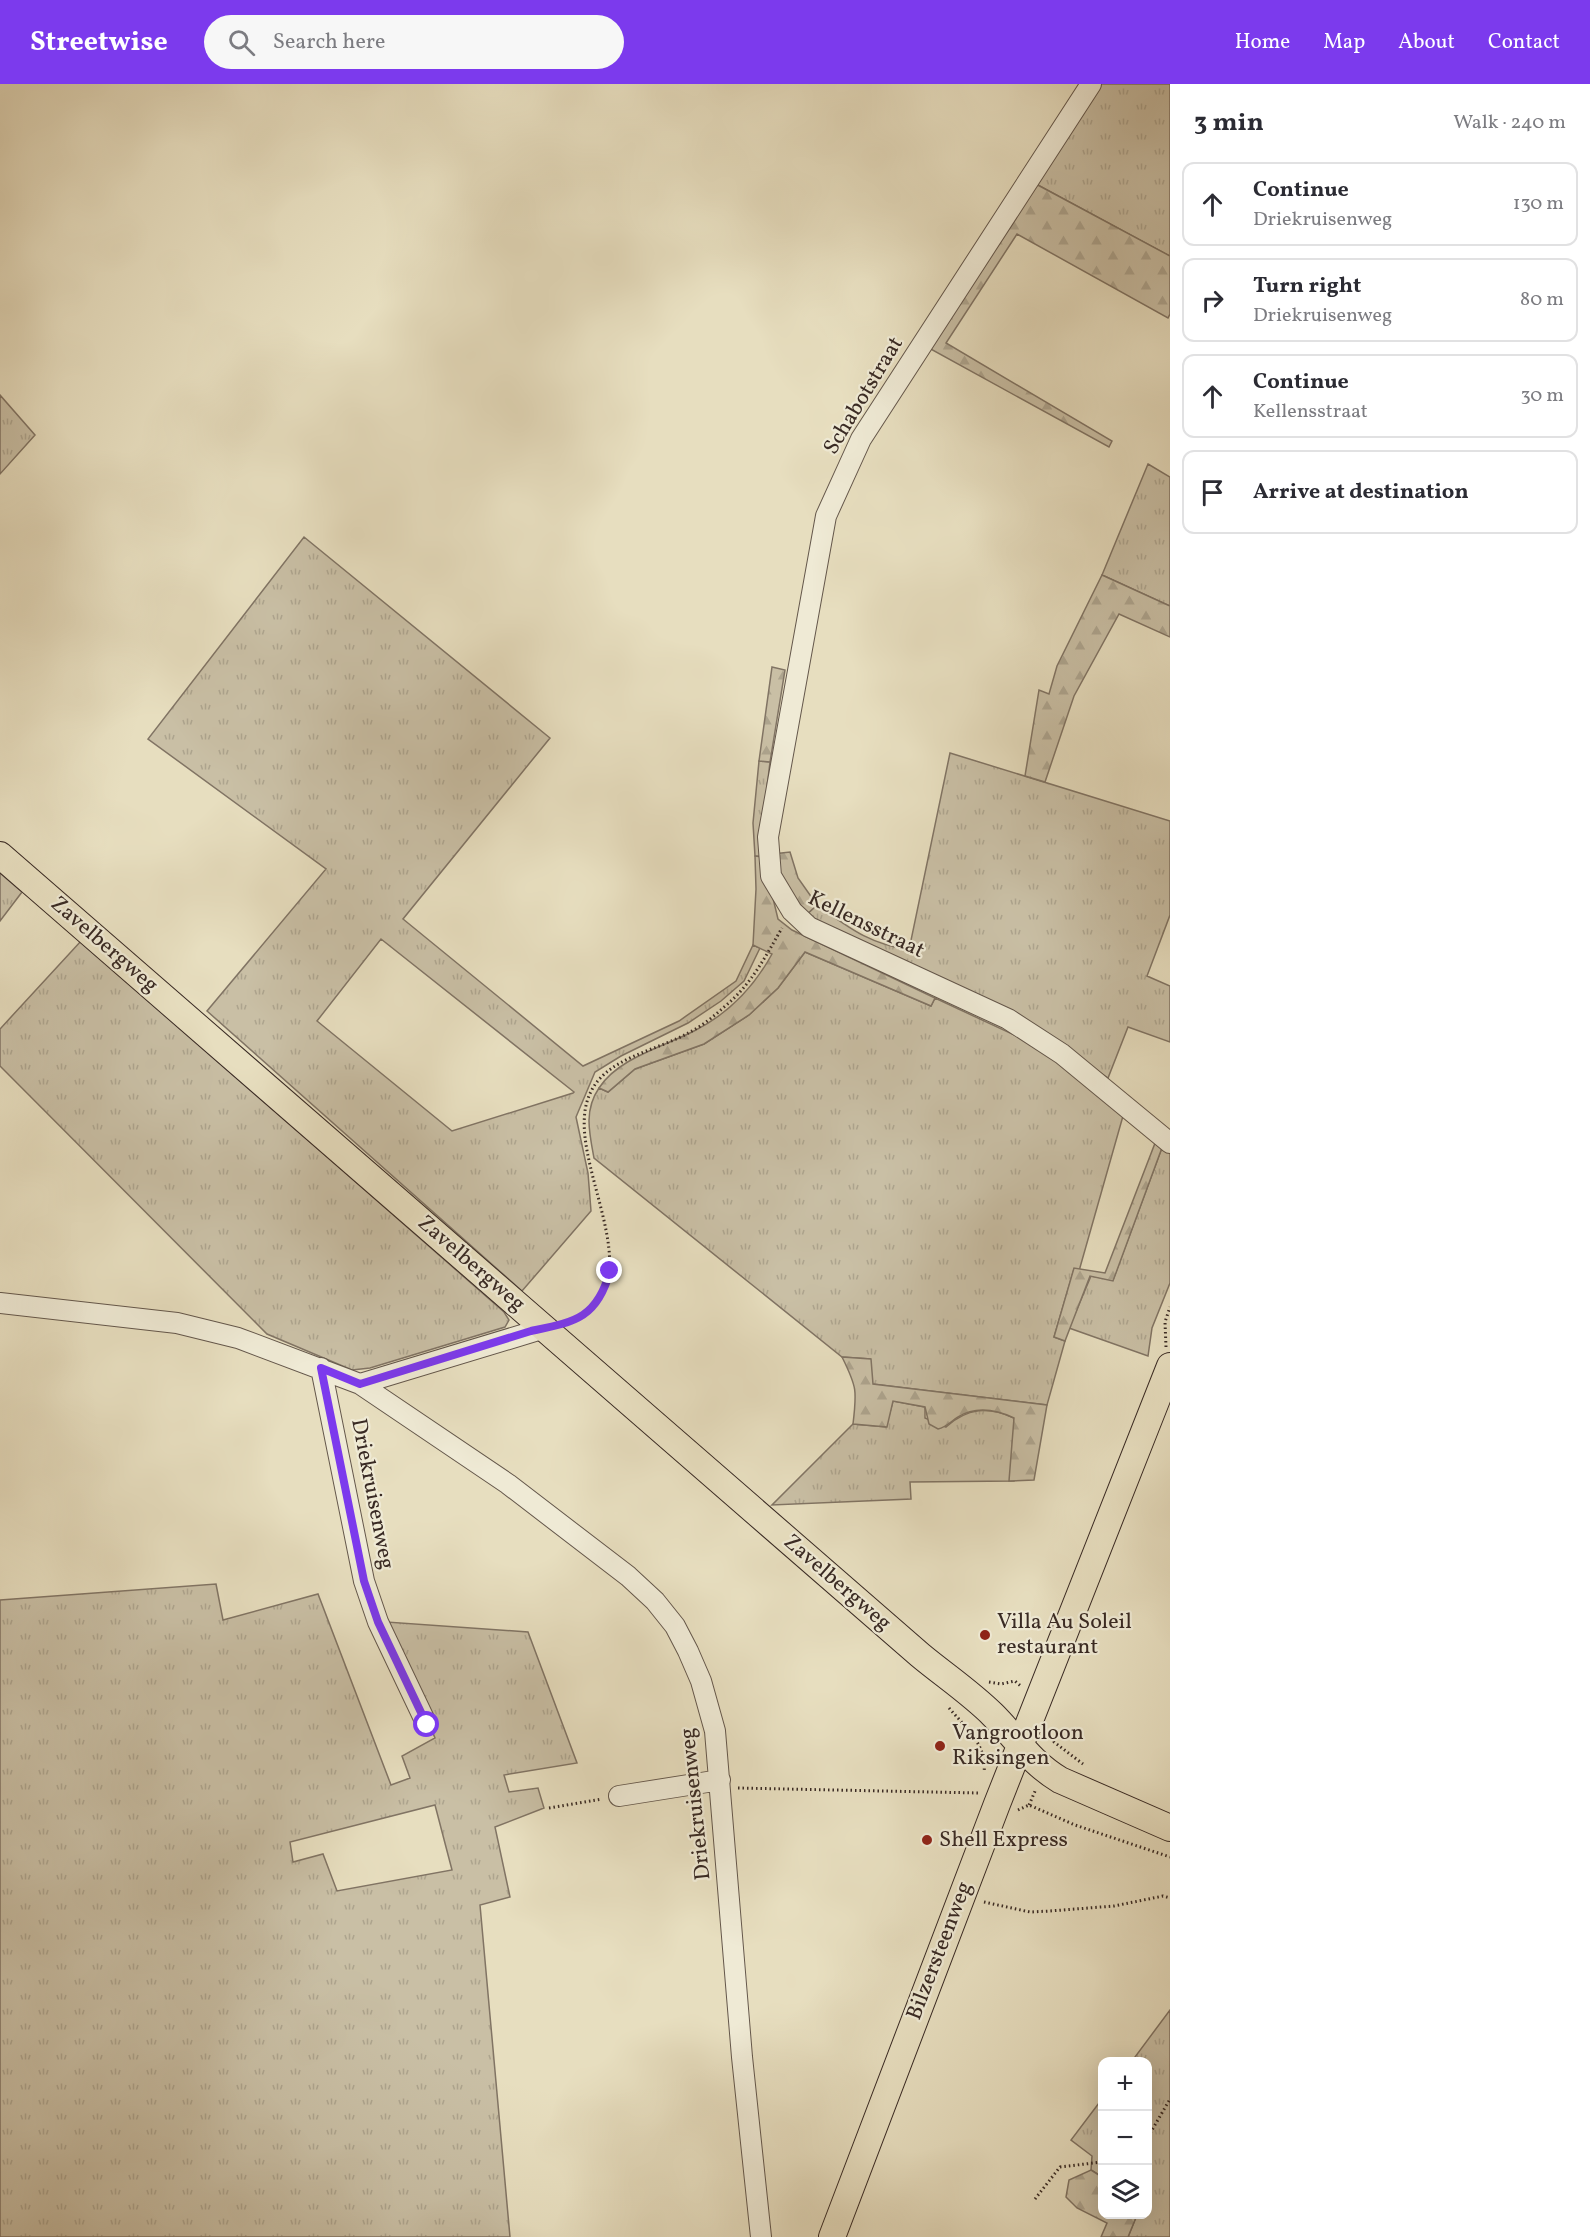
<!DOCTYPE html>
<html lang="en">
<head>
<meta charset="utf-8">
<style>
  :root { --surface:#fff; --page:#f7f7f7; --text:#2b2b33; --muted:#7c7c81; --line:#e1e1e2; --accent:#7c3aed }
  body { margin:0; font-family:Vollkorn,serif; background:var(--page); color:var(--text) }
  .controls { position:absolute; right:18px; bottom:18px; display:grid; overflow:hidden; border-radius:12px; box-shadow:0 6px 24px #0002 }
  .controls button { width:54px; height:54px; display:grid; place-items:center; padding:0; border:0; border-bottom:2px solid var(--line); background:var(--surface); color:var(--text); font:30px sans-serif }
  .stop { position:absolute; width:18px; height:18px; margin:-14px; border:4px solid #7c3aed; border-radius:50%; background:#fff }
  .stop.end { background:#7c3aed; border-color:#fff; box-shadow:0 2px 6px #0008 }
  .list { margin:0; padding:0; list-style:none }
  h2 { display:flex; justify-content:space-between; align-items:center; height:78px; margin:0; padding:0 24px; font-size:26px }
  h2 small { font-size:20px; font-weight:400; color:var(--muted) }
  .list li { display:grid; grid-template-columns:39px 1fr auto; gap:18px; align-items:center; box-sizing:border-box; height:84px; margin:0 12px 12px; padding:0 12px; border:2px solid var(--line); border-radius:12px }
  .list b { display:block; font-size:22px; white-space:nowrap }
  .list p { margin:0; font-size:20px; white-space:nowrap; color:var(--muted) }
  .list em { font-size:20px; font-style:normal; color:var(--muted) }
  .icon { flex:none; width:33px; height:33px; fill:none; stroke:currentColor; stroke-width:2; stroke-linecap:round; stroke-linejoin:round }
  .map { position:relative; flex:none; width:1170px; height:2153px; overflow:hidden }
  header { display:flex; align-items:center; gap:36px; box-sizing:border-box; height:84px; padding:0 30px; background:var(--accent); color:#fff }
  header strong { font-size:28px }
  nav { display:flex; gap:33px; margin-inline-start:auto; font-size:21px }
  .search { width:420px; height:54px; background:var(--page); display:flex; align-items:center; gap:15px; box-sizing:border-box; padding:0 21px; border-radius:33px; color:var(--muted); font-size:22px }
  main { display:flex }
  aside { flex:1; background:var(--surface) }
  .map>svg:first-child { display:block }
  .grass { fill:url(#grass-tufts); stroke:#817464; stroke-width:1.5; fill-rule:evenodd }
  .forest { fill:url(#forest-firs); stroke:#817464; stroke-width:1.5 }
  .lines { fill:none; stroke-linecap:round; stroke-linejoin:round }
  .minor-casing { stroke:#64574b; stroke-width:22 }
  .major-casing { stroke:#392a24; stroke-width:28 }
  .path { stroke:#392a24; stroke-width:3; stroke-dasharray:1.5 3; stroke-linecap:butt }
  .minor { stroke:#efead5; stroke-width:20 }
  .major { stroke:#e7debf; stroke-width:26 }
  .route { stroke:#7c3aed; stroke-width:8 }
  .poi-dot { fill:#8f2418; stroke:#efead5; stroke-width:2 }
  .labels { text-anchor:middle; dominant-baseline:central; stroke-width:4.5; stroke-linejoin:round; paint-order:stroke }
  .street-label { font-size:22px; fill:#392a24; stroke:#efead5 }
  .poi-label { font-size:22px; fill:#392a24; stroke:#efead5; text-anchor:start }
</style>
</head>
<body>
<header>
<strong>Streetwise</strong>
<div class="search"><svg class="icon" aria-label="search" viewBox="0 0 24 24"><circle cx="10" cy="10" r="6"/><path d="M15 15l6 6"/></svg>Search here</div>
<nav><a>Home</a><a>Map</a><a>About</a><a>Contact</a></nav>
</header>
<main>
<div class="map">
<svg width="1170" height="2153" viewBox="0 0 1170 2153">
  <defs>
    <pattern id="grass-tufts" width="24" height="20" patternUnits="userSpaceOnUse" patternTransform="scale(1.5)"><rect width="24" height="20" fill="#c9bfa5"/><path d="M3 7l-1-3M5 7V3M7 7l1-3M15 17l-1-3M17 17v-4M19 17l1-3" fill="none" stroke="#ada48e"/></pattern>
    <pattern id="forest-firs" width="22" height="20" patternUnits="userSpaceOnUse" patternTransform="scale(1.5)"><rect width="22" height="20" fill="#c9bfa5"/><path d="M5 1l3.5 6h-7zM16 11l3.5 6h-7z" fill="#ada48e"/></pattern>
  </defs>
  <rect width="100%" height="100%" fill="#e7debf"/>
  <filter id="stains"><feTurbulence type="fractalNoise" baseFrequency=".00333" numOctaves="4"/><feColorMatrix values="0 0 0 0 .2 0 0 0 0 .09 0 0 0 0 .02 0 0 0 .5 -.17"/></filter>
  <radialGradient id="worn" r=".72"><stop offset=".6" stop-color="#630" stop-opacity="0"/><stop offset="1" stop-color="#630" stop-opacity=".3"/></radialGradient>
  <!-- grass -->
  <path class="grass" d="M 1100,0 L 1170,0 L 1170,172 L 1034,99 Z
    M 0,311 L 35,351 L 0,390 Z
    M 1148,380 L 1170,393 L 1170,522 L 1102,491 Z
    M 304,453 L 550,654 L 403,835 L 583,982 L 679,937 L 736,897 L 753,861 L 760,864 L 744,897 L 721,917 L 688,939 L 621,972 L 595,988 L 576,1033 L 588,1089 L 591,1127 L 522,1207 L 207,927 L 326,785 L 148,655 ZM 381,855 L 574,1008 L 573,1009 L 452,1047 L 317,937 Z
    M 950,669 L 1170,737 L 1170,831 L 1147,892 L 1170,902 L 1170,958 L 1128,943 L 1108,994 L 1087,980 L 805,832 L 817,821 C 851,845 868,859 909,866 Z
    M 759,677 L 770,678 L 764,729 L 763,773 L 755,772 L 753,739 Z
    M 0,789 L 22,808 L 0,837 Z
    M 81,857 L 504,1228 L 509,1236 L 505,1243 L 370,1284 L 352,1286 L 267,1250 L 0,982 L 0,945 Z
    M 805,868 L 931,922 L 935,914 L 1042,964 L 1123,1032 L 1079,1187 L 1074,1185 L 1054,1253 L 1065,1257 L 1047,1321 L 872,1300 L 870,1275 L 842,1273 L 594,1074 C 589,1048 584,1026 599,1004 L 608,1008 L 635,985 L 704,960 L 749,931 L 778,904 Z
    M 1163,1061 L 1170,1066 L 1170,1199 L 1152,1244 L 1148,1272 L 1069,1244 L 1091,1192 L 1113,1196 Z
    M 893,1317 L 925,1323 L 925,1334 L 946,1343 C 967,1324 988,1322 1014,1334 L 1014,1397 L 910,1398 L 911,1415 L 772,1421 L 853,1340 L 886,1343 Z
    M 216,1500 L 223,1536 L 318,1510 L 391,1701 L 410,1694 L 402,1672 L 435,1654 L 387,1538 L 528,1548 L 577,1679 L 504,1691 L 509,1708 L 538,1704 L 544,1724 L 495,1743 L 510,1813 L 480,1821 L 510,2153 L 0,2153 L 0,1516 ZM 435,1721 L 452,1786 L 337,1807 L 323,1770 L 293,1778 L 290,1758 Z
    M 1170,1926 L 1170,2153 L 1128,2153 L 1137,2131 L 1148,2130 L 1148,1978 L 1132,1977 Z
    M 1102,2015 L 1102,2093 L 1091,2086 L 1092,2072 L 1071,2056 Z"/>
  <!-- forest -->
  <path class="forest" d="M 1034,99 L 1170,172 L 1170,230 L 1168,234 L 1017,150 L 946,259 L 1112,357 L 1109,363 L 927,263 Z
    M 1102,491 L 1170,522 L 1170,553 L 1119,530 L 1074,612 L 1045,698 L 1025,692 L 1039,606 L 1049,610 L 1057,582 Z
    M 772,583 L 785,586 L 770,678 L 759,677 Z
    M 790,768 L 798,794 L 817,821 L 805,832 L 785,804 L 773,770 Z
    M 755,772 L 763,773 L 778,835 L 792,846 L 935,914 L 931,922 L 805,868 L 778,904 L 749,931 L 704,960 L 635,985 L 608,1008 L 599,1004 C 618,974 663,963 694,947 C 728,930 754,903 772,870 L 753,861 L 756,805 Z
    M 1157,1054 L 1163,1061 L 1113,1197 L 1090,1192 L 1065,1257 L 1054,1253 L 1074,1184 L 1105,1189 Z
    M 842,1273 L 871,1275 L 873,1300 L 1047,1321 L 1034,1396 L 1009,1397 L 1014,1334 C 997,1326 976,1322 958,1333 C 951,1337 947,1343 938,1345 L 929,1340 L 925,1323 L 893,1317 L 887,1343 L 853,1340 C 857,1307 857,1303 842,1273 Z
    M 1091,2086 L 1102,2093 L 1102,2130 L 1137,2131 L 1128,2153 L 1101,2153 L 1107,2139 L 1077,2124 L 1066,2113 L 1069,2096 Z"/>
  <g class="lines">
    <defs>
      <path id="minor" d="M 1091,0 L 861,355 L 826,432 L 768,753 L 771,792 L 792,827 L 809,843 L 1008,935 L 1062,970 L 1170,1059
        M 0,1219 L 177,1239 L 238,1254 L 360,1300 L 508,1400 L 628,1492 L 655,1517 L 675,1542 L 688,1567 L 701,1597 L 715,1647 L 742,1973 L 761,2153
        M 321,1284 L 364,1497 L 378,1538 L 427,1641
        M 360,1300 L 545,1244
        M 619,1712 L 720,1696"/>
      <path id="major" d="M 0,771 L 920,1571 C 944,1591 971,1609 993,1631 C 1017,1655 1030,1678 1060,1696 L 1170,1744
        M 832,2153 L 997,1720 L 1170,1282"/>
    </defs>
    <!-- minor casing -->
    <use href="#minor" class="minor-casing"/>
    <!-- major casing -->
    <use href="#major" class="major-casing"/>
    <!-- path -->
    <path class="path" d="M 572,1239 C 579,1233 587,1228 594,1222 C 641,1175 565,1069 589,1012 C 604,973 658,967 690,948 C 702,942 713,933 723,924 C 751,901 764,875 782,844
      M 1166,1263 L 1165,1238 L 1170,1223
      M 989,1598 L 1001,1600 L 1015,1597 L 1022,1603
      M 949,1624 C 966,1644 987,1660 984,1689
      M 1050,1649 L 1054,1658 L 1083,1680
      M 738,1704 L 978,1709
      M 1029,1721 L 1036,1705
      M 549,1724 L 602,1715
      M 1018,1726 L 1029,1721 L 1075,1741 L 1170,1773
      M 984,1818 L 1030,1828 L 1050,1827 L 1114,1822 L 1163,1812 L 1170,1814
      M 1148,2053 L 1170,2015
      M 1035,2115 L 1060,2083 L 1102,2078"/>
    <!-- minor -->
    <use href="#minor" class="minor"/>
    <!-- major -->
    <use href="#major" class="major"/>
  </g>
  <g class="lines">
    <!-- route -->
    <path class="route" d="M 427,1641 L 378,1538 L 364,1497 L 321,1284 L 360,1300 L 531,1247 C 574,1238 597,1235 610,1187"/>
  </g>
  <!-- markers -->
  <g class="poi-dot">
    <circle cx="985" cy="1551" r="6"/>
    <circle cx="940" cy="1662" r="6"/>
    <circle cx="927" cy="1756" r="6"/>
  </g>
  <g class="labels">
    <!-- street labels -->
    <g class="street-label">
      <text transform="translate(864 312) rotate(-59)">Schabotstraat</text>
      <text transform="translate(866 841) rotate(26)">Kellensstraat</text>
      <text transform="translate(104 861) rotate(41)">Zavelbergweg</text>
      <text transform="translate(471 1180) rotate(41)">Zavelbergweg</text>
      <text transform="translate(372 1410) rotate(79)">Driekruisenweg</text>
      <text transform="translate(837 1499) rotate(41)">Zavelbergweg</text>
      <text transform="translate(696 1720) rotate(-96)">Driekruisenweg</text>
      <text transform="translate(940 1867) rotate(-69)">Bilzersteenweg</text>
    </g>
    <!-- poi labels -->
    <g class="poi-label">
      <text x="997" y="1538">Villa Au Soleil<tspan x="997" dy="25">restaurant</tspan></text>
      <text x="952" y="1649">Vangrootloon<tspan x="952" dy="25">Riksingen</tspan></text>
      <text x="939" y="1756">Shell Express</text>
    </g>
  </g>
  <rect width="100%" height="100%" filter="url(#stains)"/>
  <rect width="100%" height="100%" fill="url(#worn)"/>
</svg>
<div class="controls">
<button>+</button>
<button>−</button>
<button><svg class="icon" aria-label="layers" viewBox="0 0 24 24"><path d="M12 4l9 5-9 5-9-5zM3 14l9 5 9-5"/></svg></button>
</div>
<div class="stop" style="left:427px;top:1641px"></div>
<div class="stop end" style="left:610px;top:1187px"></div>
</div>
<aside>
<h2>3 min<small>Walk · 240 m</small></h2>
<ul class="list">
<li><svg class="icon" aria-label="ahead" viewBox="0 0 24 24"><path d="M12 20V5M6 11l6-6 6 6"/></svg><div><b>Continue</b><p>Driekruisenweg</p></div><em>130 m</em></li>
<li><svg class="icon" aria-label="right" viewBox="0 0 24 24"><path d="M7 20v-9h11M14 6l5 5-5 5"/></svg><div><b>Turn right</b><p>Driekruisenweg</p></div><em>80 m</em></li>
<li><svg class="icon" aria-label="ahead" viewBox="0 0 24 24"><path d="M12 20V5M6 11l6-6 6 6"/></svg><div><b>Continue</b><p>Kellensstraat</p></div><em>30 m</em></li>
<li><svg class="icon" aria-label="arrive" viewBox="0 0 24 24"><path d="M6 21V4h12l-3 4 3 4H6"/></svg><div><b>Arrive at destination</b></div></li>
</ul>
</aside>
</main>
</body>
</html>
